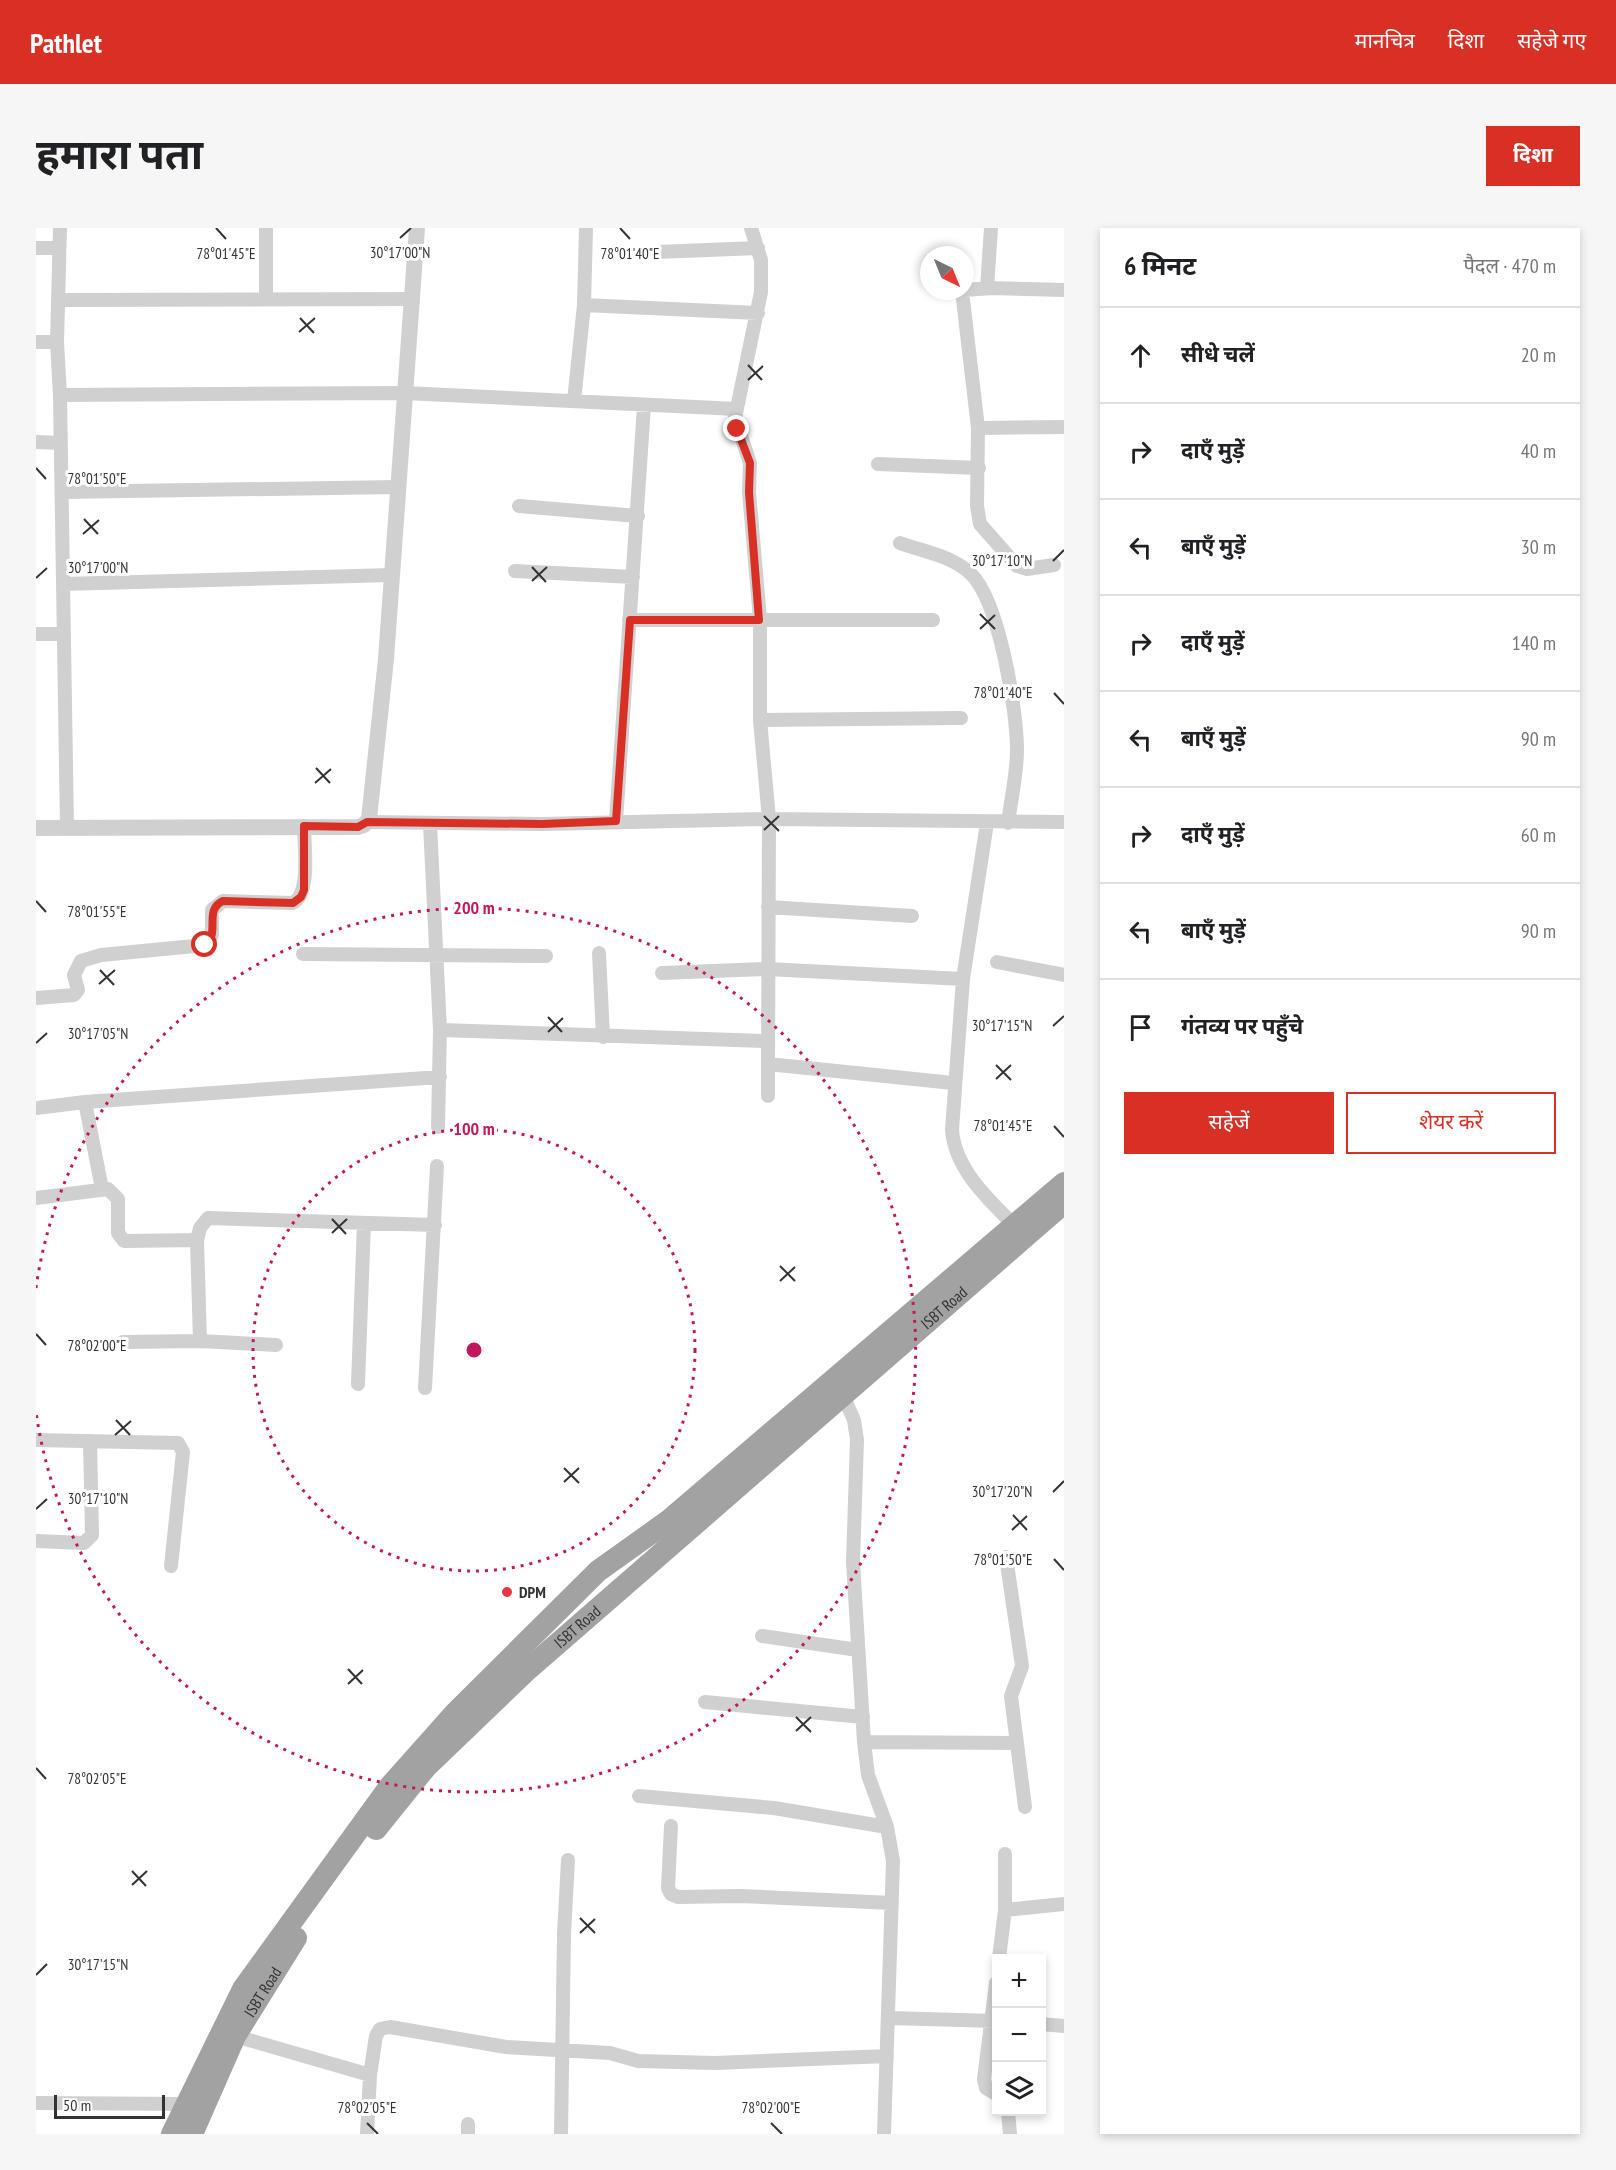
<!DOCTYPE html>
<html lang="hi">
<head>
<meta charset="utf-8">
<style>
  :root { --surface:#fff; --page:#f6f6f6; --text:#202124; --muted:#757577; --line:#e0e0e0; --accent:#d93025 }
  body { margin:0; font-family:"PT Sans Narrow","Noto Sans Devanagari",sans-serif; background:var(--page); color:var(--text) }
  .controls { position:absolute; right:18px; bottom:18px; display:grid; overflow:hidden; border-radius:0px; box-shadow:0 3px 9px #0003 }
  .controls button { width:54px; height:54px; display:grid; place-items:center; padding:0; border:0; border-bottom:2px solid var(--line); background:var(--surface); color:var(--text); font:30px sans-serif }
  .compass { position:absolute; left:884px; top:18px; width:54px; height:54px; border-radius:50%; background:var(--surface); box-shadow:0 3px 9px #0003; rotate:137deg }
  .scale { position:absolute; left:18px; bottom:15px; width:111px; box-sizing:border-box; padding-left:6px; border:3px solid #333; border-top:0; font-size:16px; line-height:21px; white-space:nowrap; color:#333; -webkit-text-stroke:4px #fff; paint-order:stroke }
  .stop { position:absolute; width:18px; height:18px; margin:-14px; border:4px solid #d93025; border-radius:50%; background:#fff }
  .stop.end { background:#d93025; border-color:#fff; box-shadow:0 2px 6px #0008 }
  .list { margin:0; padding:0; list-style:none }
  h2 { display:flex; justify-content:space-between; align-items:center; height:78px; margin:0; padding:0 24px; font-size:26px }
  h2 small { font-size:20px; font-weight:400; color:var(--muted) }
  .list li { display:grid; grid-template-columns:39px 1fr auto; gap:18px; align-items:center; box-sizing:border-box; height:96px; padding:0 24px; border-top:2px solid var(--line) }
  .list b { display:block; font-size:22px; white-space:nowrap }
  .list em { font-size:20px; font-style:normal; color:var(--muted) }
  .actions { display:flex; gap:12px; padding:18px 24px }
  .actions a { flex:1; padding:14px 0; border:2px solid var(--accent); border-radius:0px; text-align:center; font-size:21px; color:var(--accent) }
  .actions .main { background:var(--accent); color:#fff }
  .icon { flex:none; width:33px; height:33px; fill:none; stroke:currentColor; stroke-width:2; stroke-linecap:round; stroke-linejoin:round }
  .map { position:relative; flex:none; width:1028px; height:1906px; overflow:hidden; border-radius:0px }
  header { display:flex; align-items:center; gap:36px; box-sizing:border-box; height:84px; padding:0 30px; background:var(--accent); color:#fff }
  header strong { font-size:28px }
  nav { display:flex; gap:33px; margin-inline-start:auto; font-size:21px }
  .intro { display:flex; align-items:center; justify-content:space-between; box-sizing:border-box; height:144px; padding:0 36px }
  h1 { margin:0; font-size:42px }
  .button { padding:15px 27px; border-radius:0px; background:var(--accent); color:#fff; font-size:21px; font-weight:700 }
  main { display:flex; gap:36px; padding:0 36px }
  aside { flex:1; background:var(--surface); border-radius:0px; box-shadow:0 3px 9px #0003 }
  .map>svg:first-child { display:block }
  .lines { fill:none; stroke-linecap:round; stroke-linejoin:round }
  .minor { stroke:#d0d0d0; stroke-width:14 }
  .tertiary { stroke:#d0d0d0; stroke-width:16 }
  .trunk { stroke:#a2a2a2; stroke-width:22 }
  .route { stroke:#d93025; stroke-width:8 }
  .ticks { fill:none; stroke:#333; stroke-width:2 }
  .ring { fill:none; stroke:#c2185b; stroke-width:3; stroke-dasharray:3 6 }
  .poi-dot { fill:#e63946; stroke:#fff; stroke-width:2 }
  .labels { text-anchor:middle; dominant-baseline:central; stroke-width:6; stroke-linejoin:round; paint-order:stroke }
  .street-label { font-size:16px; fill:#333; stroke:#fff }
  .poi-label { font-size:16px; font-weight:bold; fill:#333; stroke:#fff; text-anchor:start }
  .ticks-label { font-size:15px; text-anchor:middle; fill:#333; stroke:#fff; stroke-width:6; stroke-linejoin:round; paint-order:stroke }
  .centre { fill:#c2185b; stroke:#fff; stroke-width:3 }
  .ring-label { font-size:18px; text-anchor:middle; font-weight:bold; fill:#c2185b; stroke:#fff; stroke-width:6; stroke-linejoin:round; paint-order:stroke }
</style>
</head>
<body>
<header>
<strong>Pathlet</strong>
<nav><a>मानचित्र</a><a>दिशा</a><a>सहेजे गए</a></nav>
</header>
<div class="intro"><h1>हमारा पता</h1><a class="button">दिशा</a></div>
<main>
<div class="map">
<svg width="1028" height="1906" viewBox="0 0 1028 1906">
  <rect width="100%" height="100%" fill="#fff"/>
  <g class="lines">
    <!-- minor -->
    <path class="minor" d="M 24,0 L 21,114 L 24,167 L 31,600
      M 715,0 L 725,32 L 725,64 L 699,190 L 714,235 L 713,264 L 724,391 L 724,492 L 733,591 L 732,836 L 917,855
      M 0,20 L 23,20
      M 621,24 L 722,20
      M 951,60 L 955,0
      M 929,62 L 956,60 L 1028,62
      M 926,63 L 942,200
      M 230,70 L 230,0
      M 23,72 L 375,71
      M 548,77 L 722,85
      M 0,114 L 21,114
      M 24,167 L 368,165 L 701,181
      M 538,173 L 548,77 L 550,0
      M 0,214 L 25,215
      M 842,236 L 943,240
      M 26,264 L 362,259
      M 483,278 L 602,288
      M 864,315 C 888,324 915,327 935,346 C 963,373 981,482 981,522 C 981,546 975,571 972,595
      M 1018,337 L 991,341 L 981,338 L 944,296 L 941,278 L 942,200 L 1028,199
      M 479,343 L 597,349
      M 27,356 L 356,347
      M 593,392 L 897,392
      M 0,406 L 28,406
      M 724,492 L 925,490
      M 580,593 L 608,178
      M 331,594 L 506,596 L 733,591 L 1028,594
      M 951,595 L 927,751 L 916,902 C 919,941 952,971 978,997
      M 394,596 L 404,802 L 402,899
      M 732,679 L 876,688
      M 563,725 L 567,809
      M 267,726 L 510,728
      M 961,734 L 1028,747
      M 626,745 L 731,741 L 927,751
      M 0,770 L 38,767 L 42,762 L 38,747 L 45,733 L 65,727 L 169,717 L 176,707 L 176,682 L 187,673 L 257,675 C 275,665 268,617 268,598
      M 404,802 L 731,813
      M 732,868 L 732,836
      M 49,874 L 404,849
      M 0,880 L 49,874 L 66,961
      M 0,970 L 72,961 L 82,971 L 82,1005 L 88,1013 L 161,1012
      M 87,1114 L 164,1113
      M 240,1117 L 164,1113 L 161,1012 L 164,1000 L 172,990 L 399,997
      M 322,1156 L 328,995
      M 389,1160 L 401,938
      M 805,1163 L 818,1192 L 821,1212 L 817,1334 L 828,1514 L 832,1547 L 851,1599 L 857,1633 L 848,1906
      M 0,1212 L 142,1215 L 147,1224 L 135,1338
      M 0,1313 L 48,1315 L 56,1307 L 54,1213
      M 970,1329 L 986,1438 L 975,1468 L 989,1579
      M 726,1408 L 822,1422
      M 669,1474 L 827,1489
      M 828,1514 L 981,1515
      M 603,1568 L 738,1580 L 851,1599
      M 635,1598 L 632,1660 L 635,1666 L 642,1669 L 705,1668 L 856,1675
      M 969,1682 L 1028,1676
      M 963,1730 L 969,1682 L 969,1626
      M 960,1755 L 948,1851 L 950,1860 L 960,1866
      M 853,1790 L 960,1793
      M 1005,1796 L 1028,1798
      M 199,1808 L 334,1847 L 340,1808 L 344,1801 L 354,1799 L 470,1819 L 574,1825 L 602,1833 L 679,1835 L 851,1828
      M 0,1875 L 151,1876
      M 972,1884 L 974,1906
      M 432,1896 L 432,1906
      M 331,1906 L 334,1847
      M 525,1906 L 528,1706 L 532,1632"/>
    <!-- tertiary -->
    <path class="tertiary" d="M 0,600 L 322,599 L 328,597 L 333,591 L 350,431 L 381,0"/>
    <!-- trunk -->
    <g class="trunk">
      <path id="s1" d="M 340,1601 L 390,1539 L 489,1444 L 1028,975"/>
      <path d="M 136,1906 L 207,1761 L 354,1558 L 419,1485 L 562,1343 L 632,1293 L 1028,955"/>
      <path id="s2" d="M 156,1906 L 199,1808 L 260,1710"/>
    </g>
  </g>
  <g class="lines">
    <!-- route -->
    <path class="route" d="M 169,717 C 185,705 167,682 187,673 L 257,675 L 265,669 L 268,662 L 268,598 L 322,599 L 331,594 L 506,596 L 580,593 L 594,392 L 723,392 L 713,264 L 714,235 L 701,201"/>
  </g>
  <!-- ticks -->
  <path class="ticks" d="M 180,0 L 190,11M 584,0 L 594,11M 364,10 L 375,0M 264,90 L 278,105M 263,104 L 279,90M 712,137 L 726,152M 712,152 L 727,138M 0,240 L 10,251M 48,291 L 62,306M 47,306 L 63,292M 1017,333 L 1028,322M 496,339 L 510,354M 0,350 L 11,340M 496,353 L 511,339M 944,386 L 959,401M 944,401 L 959,387M 1018,465 L 1028,476M 280,540 L 294,555M 279,555 L 295,541M 728,588 L 743,603M 728,602 L 743,588M 0,673 L 10,684M 64,742 L 78,757M 63,756 L 79,742M 512,789 L 526,804M 1017,798 L 1028,788M 512,804 L 527,790M 0,815 L 11,805M 960,837 L 975,852M 960,851 L 975,837M 1018,898 L 1028,909M 296,991 L 310,1006M 296,1005 L 311,991M 744,1038 L 759,1053M 744,1053 L 759,1039M 0,1106 L 10,1117M 80,1192 L 94,1207M 79,1207 L 95,1193M 528,1240 L 543,1255M 528,1254 L 543,1240M 1017,1264 L 1028,1253M 0,1281 L 11,1271M 977,1287 L 991,1302M 976,1302 L 991,1288M 1018,1331 L 1028,1342M 312,1441 L 326,1456M 312,1456 L 327,1442M 760,1489 L 775,1504M 760,1503 L 775,1489M 0,1540 L 10,1551M 96,1643 L 110,1658M 96,1657 L 111,1643M 544,1690 L 559,1705M 544,1705 L 559,1691M 0,1747 L 11,1736M 331,1895 L 342,1906M 735,1895 L 746,1906"/>
  <!-- distance rings -->
  <g class="ring">
    <circle cx="438" cy="1122" r="221"/>
    <path d="M0 1060A442 442 0 1 1 0 1184"/>
  </g>
  <!-- markers -->
  <circle class="poi-dot" cx="471" cy="1364" r="6"/>
  <g class="labels">
    <!-- street labels -->
    <g class="street-label">
      <text stroke="none"><textPath href="#s1" startOffset="772">ISBT Road</textPath></text>
      <text stroke="none"><textPath href="#s1" startOffset="286">ISBT Road</textPath></text>
      <text stroke="none"><textPath href="#s2" startOffset="159">ISBT Road</textPath></text>
    </g>
    <!-- poi labels -->
    <g class="poi-label">
      <text x="483" y="1364">DPM</text>
    </g>
  </g>
  <g class="ticks-label">
    <text x="364" y="30">30°17'00"N</text>
    <text x="190" y="31">78°01'45"E</text>
    <text x="594" y="31">78°01'40"E</text>
    <text x="61" y="256">78°01'50"E</text>
    <text x="966" y="338">30°17'10"N</text>
    <text x="62" y="345">30°17'00"N</text>
    <text x="967" y="470">78°01'40"E</text>
    <text x="61" y="689">78°01'55"E</text>
    <text x="966" y="803">30°17'15"N</text>
    <text x="62" y="811">30°17'05"N</text>
    <text x="967" y="903">78°01'45"E</text>
    <text x="61" y="1123">78°02'00"E</text>
    <text x="966" y="1269">30°17'20"N</text>
    <text x="62" y="1276">30°17'10"N</text>
    <text x="967" y="1337">78°01'50"E</text>
    <text x="61" y="1556">78°02'05"E</text>
    <text x="62" y="1742">30°17'15"N</text>
    <text x="331" y="1885">78°02'05"E</text>
    <text x="735" y="1885">78°02'00"E</text>
  </g>
  <circle cx="438" cy="1122" r="9" class="centre"/>
  <g class="ring-label">
    <text x="438" y="686">200 m</text>
    <text x="438" y="907">100 m</text>
  </g>
</svg>
<div class="controls">
<button>+</button>
<button>−</button>
<button><svg class="icon" aria-label="layers" viewBox="0 0 24 24"><path d="M12 4l9 5-9 5-9-5zM3 14l9 5 9-5"/></svg></button>
</div>
<svg class="compass" viewBox="-18 -18 36 36"><path d="M0-13l5 13h-10z" fill="#e53935"/><path d="M0 13l5-13h-10z" fill="#757577"/></svg>
<div class="scale">50 m</div>
<div class="stop" style="left:169px;top:717px"></div>
<div class="stop end" style="left:701px;top:201px"></div>
</div>
<aside>
<h2>6 मिनट<small>पैदल · 470 m</small></h2>
<ul class="list">
<li><svg class="icon" aria-label="ahead" viewBox="0 0 24 24"><path d="M12 20V5M6 11l6-6 6 6"/></svg><div><b>सीधे चलें</b></div><em>20 m</em></li>
<li><svg class="icon" aria-label="right" viewBox="0 0 24 24"><path d="M7 20v-9h11M14 6l5 5-5 5"/></svg><div><b>दाएँ मुड़ें</b></div><em>40 m</em></li>
<li><svg class="icon" aria-label="left" viewBox="0 0 24 24"><path d="M17 20v-9H6M10 6l-5 5 5 5"/></svg><div><b>बाएँ मुड़ें</b></div><em>30 m</em></li>
<li><svg class="icon" aria-label="right" viewBox="0 0 24 24"><path d="M7 20v-9h11M14 6l5 5-5 5"/></svg><div><b>दाएँ मुड़ें</b></div><em>140 m</em></li>
<li><svg class="icon" aria-label="left" viewBox="0 0 24 24"><path d="M17 20v-9H6M10 6l-5 5 5 5"/></svg><div><b>बाएँ मुड़ें</b></div><em>90 m</em></li>
<li><svg class="icon" aria-label="right" viewBox="0 0 24 24"><path d="M7 20v-9h11M14 6l5 5-5 5"/></svg><div><b>दाएँ मुड़ें</b></div><em>60 m</em></li>
<li><svg class="icon" aria-label="left" viewBox="0 0 24 24"><path d="M17 20v-9H6M10 6l-5 5 5 5"/></svg><div><b>बाएँ मुड़ें</b></div><em>90 m</em></li>
<li><svg class="icon" aria-label="arrive" viewBox="0 0 24 24"><path d="M6 21V4h12l-3 4 3 4H6"/></svg><div><b>गंतव्य पर पहुँचे</b></div></li>
</ul>
<div class="actions"><a class="main">सहेजें</a><a>शेयर करें</a></div>
</aside>
</main>
</body>
</html>
